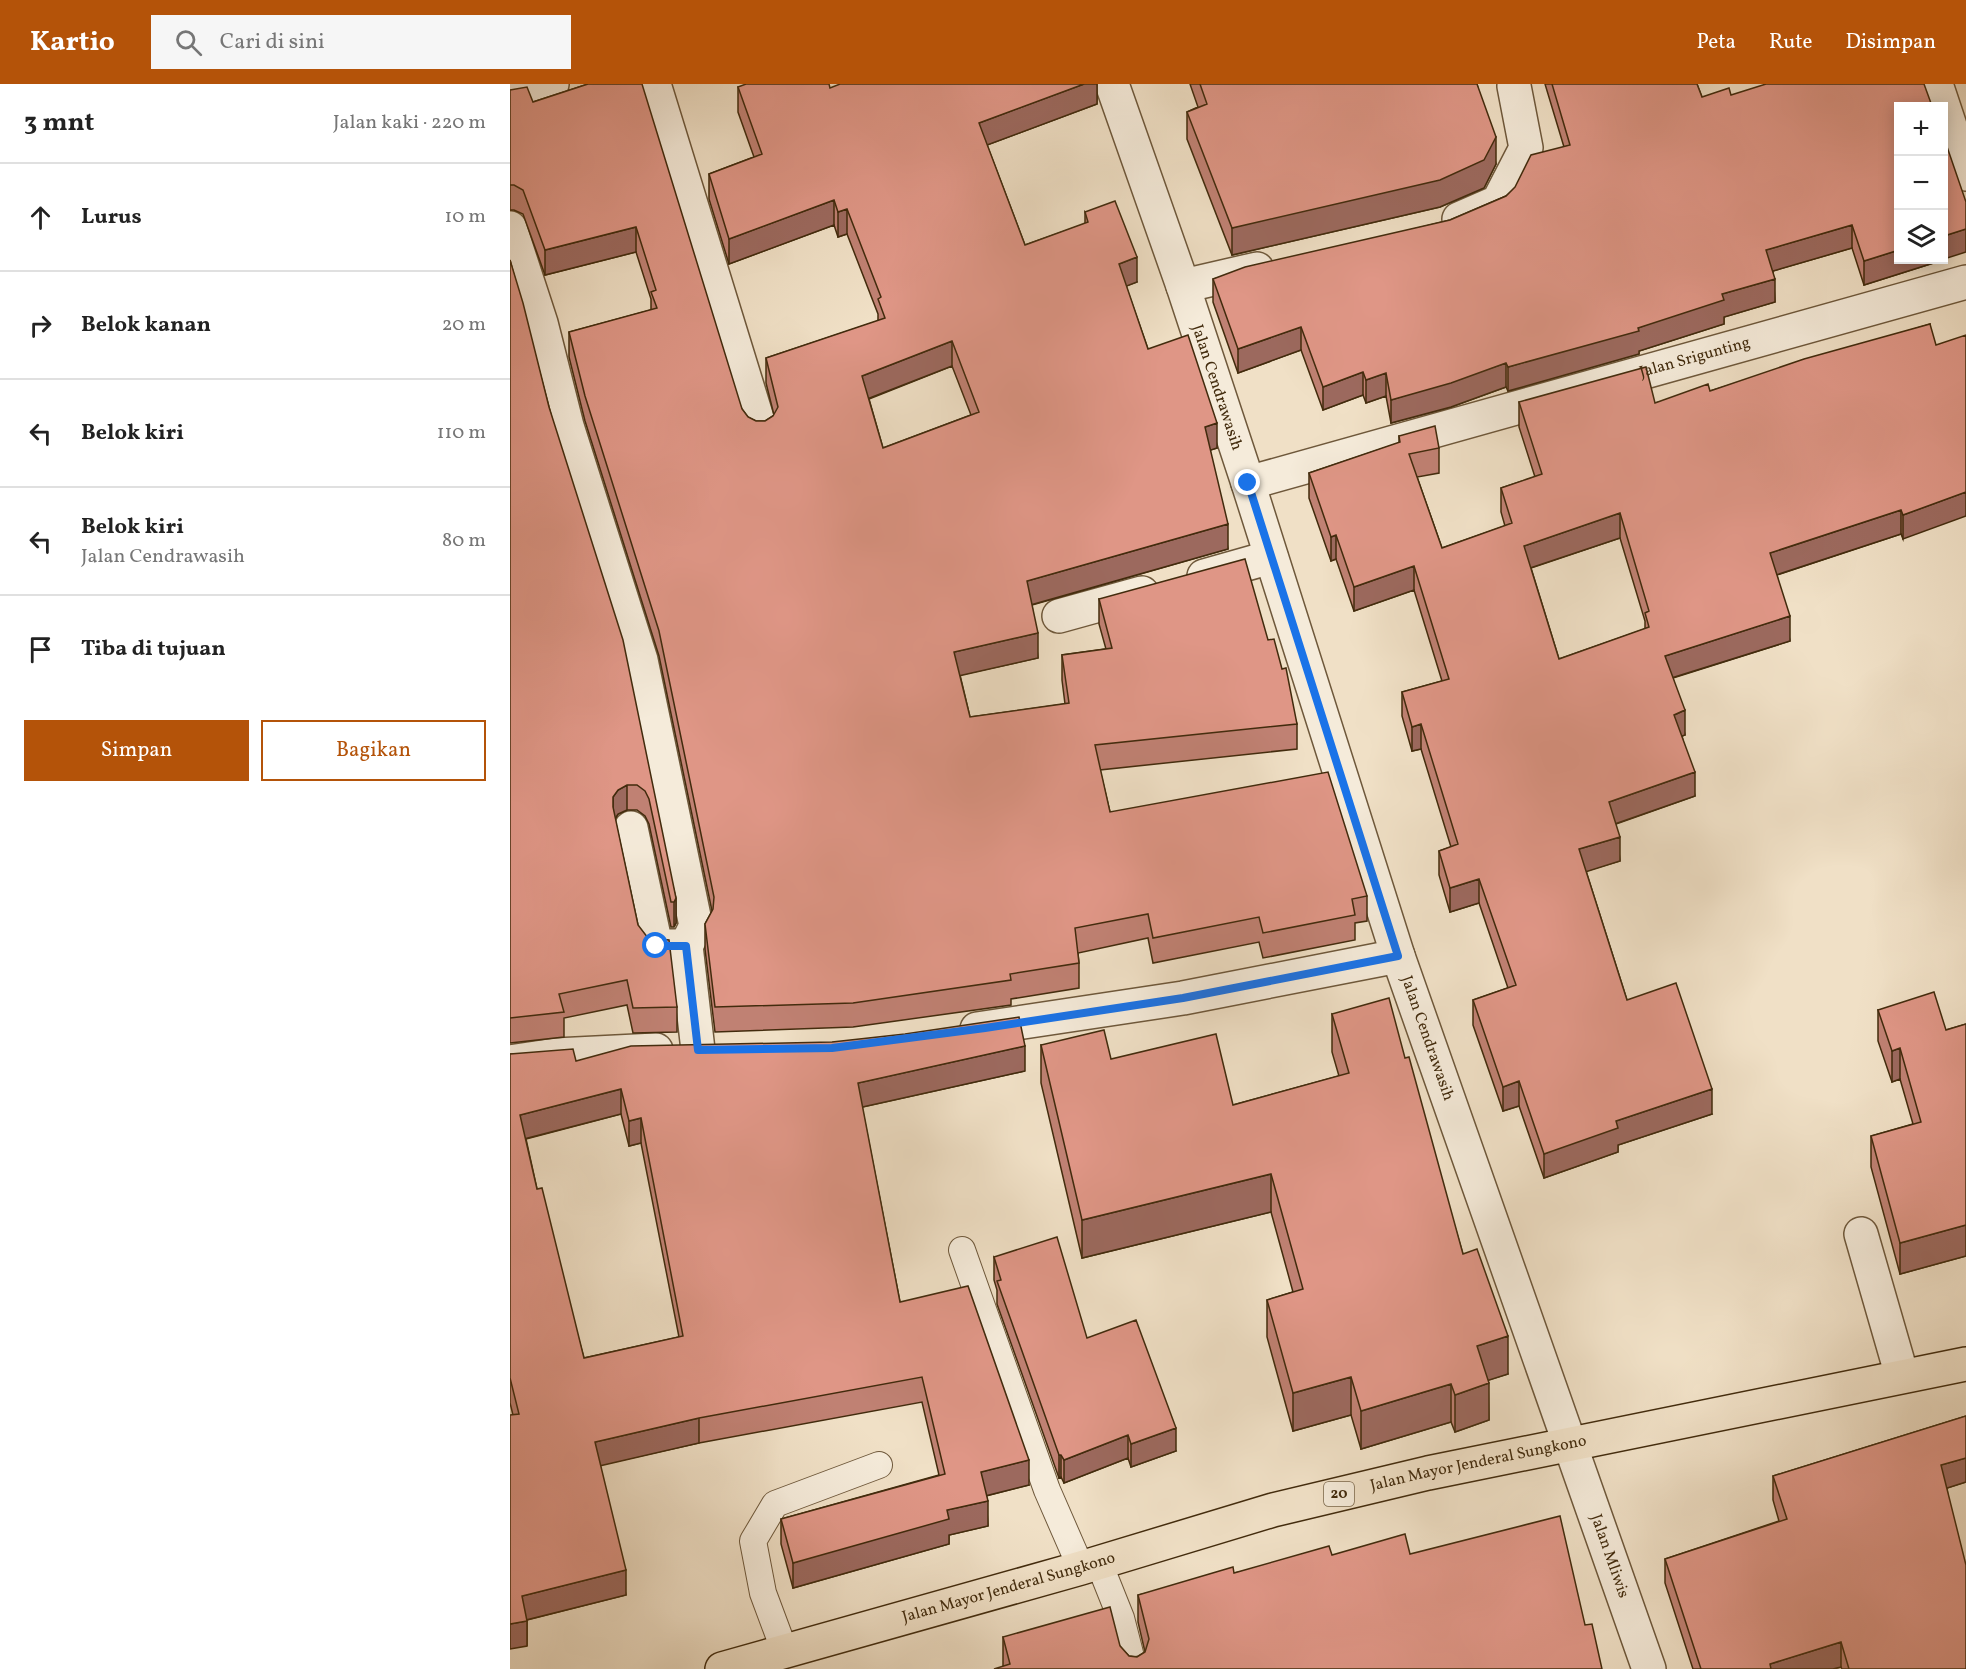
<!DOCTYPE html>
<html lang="id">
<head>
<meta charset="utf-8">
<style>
  :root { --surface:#fff; --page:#f6f6f6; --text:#222; --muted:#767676; --line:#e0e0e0; --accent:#b45309 }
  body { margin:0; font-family:Vollkorn,serif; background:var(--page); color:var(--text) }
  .controls { position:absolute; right:18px; top:18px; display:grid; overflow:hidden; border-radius:0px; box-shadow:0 3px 15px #0003 }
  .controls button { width:54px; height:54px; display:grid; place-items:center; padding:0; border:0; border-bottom:2px solid var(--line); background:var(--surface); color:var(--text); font:30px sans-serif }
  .stop { position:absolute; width:18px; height:18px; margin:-14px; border:4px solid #1a73e8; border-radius:50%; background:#fff }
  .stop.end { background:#1a73e8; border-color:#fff; box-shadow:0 2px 6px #0008 }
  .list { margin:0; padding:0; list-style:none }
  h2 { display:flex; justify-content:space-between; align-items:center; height:78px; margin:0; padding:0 24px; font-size:26px }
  h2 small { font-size:20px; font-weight:400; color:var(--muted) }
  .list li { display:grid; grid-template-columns:39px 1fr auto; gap:18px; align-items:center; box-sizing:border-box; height:108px; padding:0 24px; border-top:2px solid var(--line) }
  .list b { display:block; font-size:22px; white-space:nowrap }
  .list p { margin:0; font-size:20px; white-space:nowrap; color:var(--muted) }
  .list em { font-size:20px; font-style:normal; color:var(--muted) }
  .actions { display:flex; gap:12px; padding:18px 24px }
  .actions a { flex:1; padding:14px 0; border:2px solid var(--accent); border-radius:0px; text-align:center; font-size:21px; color:var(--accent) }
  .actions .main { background:var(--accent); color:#fff }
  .icon { flex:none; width:33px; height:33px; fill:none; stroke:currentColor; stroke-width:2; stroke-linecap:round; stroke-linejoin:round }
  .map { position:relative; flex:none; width:1456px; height:1585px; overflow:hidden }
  header { display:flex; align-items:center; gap:36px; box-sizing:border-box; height:84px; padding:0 30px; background:var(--accent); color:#fff }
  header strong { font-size:28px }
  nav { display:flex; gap:33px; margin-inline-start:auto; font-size:21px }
  .search { width:420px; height:54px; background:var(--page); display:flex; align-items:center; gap:15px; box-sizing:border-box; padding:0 21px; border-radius:0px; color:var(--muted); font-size:22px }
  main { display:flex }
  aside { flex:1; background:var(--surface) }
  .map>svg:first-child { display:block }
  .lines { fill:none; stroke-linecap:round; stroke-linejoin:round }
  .service-casing { stroke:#6e583b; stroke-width:28 }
  .minor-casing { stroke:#6e583b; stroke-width:36 }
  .tertiary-casing { stroke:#6e583b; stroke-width:36 }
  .trunk-casing { stroke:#422b0d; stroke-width:36 }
  .service { stroke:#f5ebda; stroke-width:26 }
  .minor { stroke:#f5ebda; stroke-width:33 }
  .tertiary { stroke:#f5ebda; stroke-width:33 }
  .trunk { stroke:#f0e0c6; stroke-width:33 }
  .wall { fill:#c08173; stroke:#422b0d; stroke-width:1.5; fill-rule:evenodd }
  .shaded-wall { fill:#9c695e; stroke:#422b0d; stroke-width:1.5 }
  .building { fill:#df9686; stroke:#422b0d; stroke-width:1.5; fill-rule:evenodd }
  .route { stroke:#1a73e8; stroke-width:8 }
  .labels { text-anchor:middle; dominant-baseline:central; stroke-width:4.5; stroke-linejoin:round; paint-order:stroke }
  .shield { fill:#f5ebda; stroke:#78654a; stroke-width:1.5 }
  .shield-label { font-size:15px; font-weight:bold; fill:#422b0d }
  .street-label { font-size:16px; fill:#422b0d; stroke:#f5ebda }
</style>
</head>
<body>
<header>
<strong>Kartio</strong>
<div class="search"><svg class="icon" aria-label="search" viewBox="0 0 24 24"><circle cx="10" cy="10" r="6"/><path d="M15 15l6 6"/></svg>Cari di sini</div>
<nav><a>Peta</a><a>Rute</a><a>Disimpan</a></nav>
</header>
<main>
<aside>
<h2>3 mnt<small>Jalan kaki · 220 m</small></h2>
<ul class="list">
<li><svg class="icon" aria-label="ahead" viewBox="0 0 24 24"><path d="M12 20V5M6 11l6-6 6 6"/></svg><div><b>Lurus</b></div><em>10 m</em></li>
<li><svg class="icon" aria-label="right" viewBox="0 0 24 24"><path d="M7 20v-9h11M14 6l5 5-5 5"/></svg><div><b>Belok kanan</b></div><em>20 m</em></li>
<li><svg class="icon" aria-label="left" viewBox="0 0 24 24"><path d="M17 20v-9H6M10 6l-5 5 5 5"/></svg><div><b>Belok kiri</b></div><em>110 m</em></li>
<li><svg class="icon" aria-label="left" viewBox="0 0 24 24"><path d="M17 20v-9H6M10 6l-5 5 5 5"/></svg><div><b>Belok kiri</b><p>Jalan Cendrawasih</p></div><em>80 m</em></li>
<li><svg class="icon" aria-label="arrive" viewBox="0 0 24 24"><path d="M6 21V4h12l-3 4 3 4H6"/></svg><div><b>Tiba di tujuan</b></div></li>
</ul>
<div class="actions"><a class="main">Simpan</a><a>Bagikan</a></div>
</aside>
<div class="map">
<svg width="1456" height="1585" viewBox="0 0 1456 1585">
  <rect width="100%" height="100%" fill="#f0e0c6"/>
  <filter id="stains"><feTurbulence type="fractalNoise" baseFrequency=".00333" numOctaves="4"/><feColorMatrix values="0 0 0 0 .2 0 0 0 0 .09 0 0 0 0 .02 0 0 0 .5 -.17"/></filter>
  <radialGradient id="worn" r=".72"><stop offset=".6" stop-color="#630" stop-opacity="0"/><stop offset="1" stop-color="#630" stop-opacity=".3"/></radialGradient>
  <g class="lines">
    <defs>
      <path id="service" d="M 452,1166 L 537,1406 L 571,1484
        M 589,1479 L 611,1534 L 624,1585
        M 275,1568 L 253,1509 L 243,1457 L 265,1420 L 369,1381"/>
      <g id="minor">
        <path d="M 144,0 L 250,344"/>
        <path d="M 1426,0 L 1456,90"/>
        <path d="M 949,135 L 988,118 L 1016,64 L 1004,2"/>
        <path d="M 0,144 L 31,239 L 57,342 L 131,576 L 186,842 L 176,862"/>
        <path d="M 673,202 L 747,185"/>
        <path id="s1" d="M 738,399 L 1456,198"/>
        <path d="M 694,492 L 761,473"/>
        <path d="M 549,532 L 632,509"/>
        <path d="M 121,744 L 146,862 L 176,862 L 188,966"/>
        <path d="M 467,945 L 673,914 L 888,872"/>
        <path d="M 0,978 L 46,971 L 146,966"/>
        <path d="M 1351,1150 L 1392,1292"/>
      </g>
      <g id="tertiary">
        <path id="s2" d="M 602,0 L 673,202 L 738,399 L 888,872 L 1139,1585"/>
        <path d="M 0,14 L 42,0"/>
      </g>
      <g id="trunk">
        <path id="s3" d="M 212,1585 L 571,1484 L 763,1426 L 918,1389 L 1456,1280"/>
      </g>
    </defs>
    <!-- service casing -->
    <use href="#service" class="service-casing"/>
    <!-- minor casing -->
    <use href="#minor" class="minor-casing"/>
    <!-- tertiary casing -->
    <use href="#tertiary" class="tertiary-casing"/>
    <!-- trunk casing -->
    <use href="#trunk" class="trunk-casing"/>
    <!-- service -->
    <use href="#service" class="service"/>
    <!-- minor -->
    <use href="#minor" class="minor"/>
    <!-- tertiary -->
    <use href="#tertiary" class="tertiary"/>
    <!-- trunk -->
    <use href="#trunk" class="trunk"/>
  </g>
  <!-- wall -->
  <path class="wall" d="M 78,0 L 232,325 L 238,333 L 246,337 L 255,337 L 264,331 L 256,299 L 256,274 L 368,237 L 368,230 L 337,150 L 328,153 L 324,141 L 219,180 L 199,115 L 199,90 L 244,73 L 228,28 L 228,3 L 320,4 L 587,0 L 587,20 L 477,61 L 515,161 L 575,140 L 575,128 L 627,198 L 616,202 L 638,265 L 707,364 L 700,366 L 718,465 L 522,521 L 528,574 L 450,591 L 460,633 L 555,620 L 552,596 L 552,571 L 596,565 L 589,540 L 589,515 L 758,556 L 787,640 L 787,665 L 590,686 L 600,728 L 857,812 L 857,837 L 845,839 L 845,856 L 753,874 L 749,858 L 643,879 L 638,854 L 568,869 L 569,879 L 569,904 L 501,915 L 501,921 L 343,943 L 205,948 L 195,865 L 195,840 L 202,827 L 149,572 L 75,337 L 59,273 L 59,248 L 141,226 L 141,215 L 126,168 L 35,191 L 13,130 L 4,126 L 0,126 L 0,6 L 23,18 ZM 442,282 L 461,331 L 373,364 L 359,315 Z
    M 680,0 L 967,0 L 986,80 L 974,104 L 930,123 L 722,171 L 677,55 L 677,28 L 688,23 Z
    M 1035,0 L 1187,0 L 1192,13 L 1221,11 L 1389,176 L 1433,176 L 1354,201 L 1342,164 L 1263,187 L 1265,218 L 1214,233 L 1214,240 L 1129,267 L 1129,270 L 998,307 L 996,303 L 941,323 L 881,339 L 876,312 L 856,319 L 853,311 L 813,326 L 791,266 L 728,289 L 703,218 L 703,195 L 940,136 L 996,112 L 1054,63 Z
    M 0,176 L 39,323 L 166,814 L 166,839 L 164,843 L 161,843 L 139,740 L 135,732 L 127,726 L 117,726 L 108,730 L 105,735 L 128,841 L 167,923 L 167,948 L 123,949 L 117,921 L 54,934 L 54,953 L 0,959 Z
    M 1420,240 L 1393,455 L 1391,450 L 1267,491 L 1280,557 L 1163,594 L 1175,651 L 1172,652 L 1185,712 L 1106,740 L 1110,777 L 1076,787 L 1117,916 L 1202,1030 L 1108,1061 L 1108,1068 L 1034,1094 L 1009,1022 L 993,1027 L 963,941 L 963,916 L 998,904 L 969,819 L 940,828 L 929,791 L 929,767 L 941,763 L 911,665 L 902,667 L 892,632 L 892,608 L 932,597 L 904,506 L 844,527 L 826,475 L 821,477 L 799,414 L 799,389 L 889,359 L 889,352 L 929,364 L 929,389 L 907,393 L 932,464 L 995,442 L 991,428 L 991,404 L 1025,393 L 1009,343 L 1009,318 L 1145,319 L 1200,307 ZM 1110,454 L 1135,537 L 1135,545 L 1049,575 L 1021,484 Z
    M 1368,926 L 1436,946 L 1456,940 L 1456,1172 L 1390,1190 L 1361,1083 L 1361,1052 L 1403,1040 L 1390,995 L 1382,998 L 1368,957 Z
    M 822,930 L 895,974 L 953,1170 L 998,1290 L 978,1296 L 979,1336 L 945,1348 L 941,1338 L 851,1365 L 841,1331 L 783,1347 L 757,1253 L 757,1216 L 783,1208 L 761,1128 L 572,1174 L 531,999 L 531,961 L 601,975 L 723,1021 L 829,992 L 822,968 Z
    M 0,970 L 66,977 L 515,987 L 352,1023 L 390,1218 L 519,1401 L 476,1412 L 478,1442 L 439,1451 L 439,1460 L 283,1504 L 271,1460 L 271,1435 L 429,1391 L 412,1318 L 189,1359 L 90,1381 L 116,1511 L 17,1536 L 17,1562 L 3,1331 L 0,1319 ZM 111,1030 L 119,1062 L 131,1059 L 169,1253 L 74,1274 L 27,1105 L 16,1055 Z
    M 484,1173 L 577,1254 L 666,1367 L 621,1383 L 618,1374 L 554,1399 L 551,1393 L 549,1394 L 487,1220 L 487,1206 L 484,1196 Z
    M 1456,1332 L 1456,1398 L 1437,1404 L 1456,1585 L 1332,1585 L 1331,1583 L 1323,1585 L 1183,1585 L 1155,1499 L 1155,1475 L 1269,1437 L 1263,1416 L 1263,1392 Z
    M 900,1470 L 1075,1541 L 493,1582 L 493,1553 L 610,1562 L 619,1572 L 627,1573 L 635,1568 L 628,1538 L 628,1511 L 724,1489 L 822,1471 Z"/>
  <!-- shaded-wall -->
  <path class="shaded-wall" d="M 574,0 L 587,0 L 587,20 L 469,64 L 469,39 Z
    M 986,53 L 986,80 L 974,104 L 930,123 L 722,171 L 722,144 Z
    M 324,116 L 324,141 L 219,180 L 219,155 Z
    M 337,125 L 337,150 L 328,153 L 328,128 Z
    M 1342,141 L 1342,164 L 1256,189 L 1256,166 Z
    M 126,143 L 126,168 L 35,191 L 35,166 Z
    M 1456,145 L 1456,168 L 1434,175 L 1434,152 Z
    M 1389,166 L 1389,176 L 1433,176 L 1354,201 L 1354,177 Z
    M 627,173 L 627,198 L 609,205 L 609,180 Z
    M 1265,195 L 1265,218 L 1214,233 L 1214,240 L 1129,267 L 1129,270 L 998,307 L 998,283 L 1128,244 L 1212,210 Z
    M 791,243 L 791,266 L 728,289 L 728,265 Z
    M 442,257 L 442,282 L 352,317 L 352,292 Z
    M 996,279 L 996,303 L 941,323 L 881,339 L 881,316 Z
    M 853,288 L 853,311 L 813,326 L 813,303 Z
    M 876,289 L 876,312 L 856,319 L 856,296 Z
    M 707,339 L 707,364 L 695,368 L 695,343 Z
    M 1456,408 L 1456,432 L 1393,455 L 1393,431 Z
    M 1391,426 L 1391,450 L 1260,493 L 1260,469 Z
    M 1110,429 L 1110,454 L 1014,486 L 1014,462 Z
    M 718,440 L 718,465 L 517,522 L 517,497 Z
    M 826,451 L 826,475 L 821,477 L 821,453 Z
    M 904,482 L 904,506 L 844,527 L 844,503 Z
    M 1280,532 L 1280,557 L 1155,596 L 1155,572 Z
    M 528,549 L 528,574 L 444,593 L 444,568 Z
    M 1175,626 L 1175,651 L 1164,655 L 1164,631 Z
    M 911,640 L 911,665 L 902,667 L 902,643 Z
    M 1185,688 L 1185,712 L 1099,742 L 1099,718 Z
    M 117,701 L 117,726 L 108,730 L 103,738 L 103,713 L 108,706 Z
    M 1110,753 L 1110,777 L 1069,790 L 1069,765 Z
    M 969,795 L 969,819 L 940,828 L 940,804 Z
    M 166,814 L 166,839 L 164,843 L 164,818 Z
    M 515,962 L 515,987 L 348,1024 L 348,999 Z
    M 1390,964 L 1390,995 L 1382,998 L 1382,967 Z
    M 1009,997 L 1009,1022 L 993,1027 L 993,1003 Z
    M 111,1005 L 111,1030 L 10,1056 L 10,1031 Z
    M 1202,1005 L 1202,1030 L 1108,1061 L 1108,1068 L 1034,1094 L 1034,1070 L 1106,1037 Z
    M 131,1034 L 131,1059 L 119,1062 L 119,1037 Z
    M 761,1090 L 761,1128 L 572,1174 L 572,1136 Z
    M 1456,1141 L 1456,1172 L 1390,1190 L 1390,1159 Z
    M 998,1252 L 998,1290 L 967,1300 L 967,1262 Z
    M 841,1293 L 841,1331 L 783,1347 L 783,1309 Z
    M 979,1299 L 979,1336 L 945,1348 L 945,1311 Z
    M 941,1300 L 941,1338 L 851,1365 L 851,1327 Z
    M 189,1334 L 189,1359 L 85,1383 L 85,1358 Z
    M 666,1344 L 666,1367 L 621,1383 L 621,1360 Z
    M 618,1351 L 618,1374 L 554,1399 L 554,1376 Z
    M 549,1371 L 551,1371 L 551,1393 L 549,1394 Z
    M 1456,1374 L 1456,1398 L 1431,1406 L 1431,1381 Z
    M 519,1376 L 519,1401 L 471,1413 L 471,1388 Z
    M 478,1417 L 478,1442 L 439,1451 L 439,1460 L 283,1504 L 283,1479 L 437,1426 Z
    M 116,1486 L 116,1511 L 12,1537 L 12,1512 Z
    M 17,1537 L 17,1562 L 0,1565 L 0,1540 Z
    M 1331,1558 L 1331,1583 L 1323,1585 L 1260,1585 L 1260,1580 Z"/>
  <!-- building -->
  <path class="building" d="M 78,0 L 132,0 L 232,325 L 238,333 L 246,337 L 255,337 L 263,332 L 268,323 L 256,274 L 375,234 L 368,215 L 371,213 L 337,125 L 328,128 L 324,116 L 219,155 L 199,90 L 252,70 L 228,3 L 236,0 L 319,0 L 320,4 L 330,0 L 574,0 L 469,39 L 515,161 L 578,138 L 575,128 L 605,117 L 627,173 L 609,180 L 638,265 L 678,251 L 707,339 L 695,343 L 718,440 L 517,497 L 528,549 L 444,568 L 460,633 L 559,619 L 552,571 L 602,564 L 589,515 L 735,475 L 758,556 L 764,555 L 772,585 L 776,584 L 787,640 L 585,661 L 600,728 L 818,688 L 857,812 L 842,815 L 845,831 L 753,849 L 749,833 L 643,854 L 638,830 L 565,844 L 569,879 L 500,890 L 501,896 L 343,919 L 205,923 L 195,840 L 203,825 L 204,813 L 149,547 L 75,312 L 59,248 L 147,224 L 141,208 L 146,206 L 126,143 L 35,166 L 13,106 L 4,101 L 0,101 L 0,6 L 17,3 L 23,18 ZM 442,257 L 469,328 L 373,364 L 352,292 Z
    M 690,0 L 967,0 L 986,53 L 974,76 L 930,96 L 722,144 L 677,28 L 697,20 Z
    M 1042,0 L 1187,0 L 1192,13 L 1219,4 L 1221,11 L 1256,0 L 1414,0 L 1422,22 L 1389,22 L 1389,166 L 1354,177 L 1342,141 L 1256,166 L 1265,195 L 1212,210 L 1214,216 L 1128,244 L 1129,247 L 998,283 L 996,279 L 941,299 L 881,316 L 876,289 L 856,296 L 853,288 L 813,303 L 791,243 L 728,265 L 703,195 L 735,183 L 940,136 L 996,112 L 1005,103 L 1021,71 L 1060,61 Z
    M 1434,54 L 1456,118 L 1456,145 L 1434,152 Z
    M 0,176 L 13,219 L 39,323 L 113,556 L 166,814 L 164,818 L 161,818 L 139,715 L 135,707 L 127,701 L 117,701 L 108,706 L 103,713 L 103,723 L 128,841 L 138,854 L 159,856 L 167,923 L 123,924 L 117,896 L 49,910 L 54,928 L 0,934 Z
    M 1420,240 L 1426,261 L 1456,251 L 1456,408 L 1393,431 L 1391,426 L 1260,469 L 1280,532 L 1155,572 L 1175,626 L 1164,631 L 1185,688 L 1099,718 L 1110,753 L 1069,765 L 1117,916 L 1166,899 L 1202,1005 L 1106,1037 L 1108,1044 L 1034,1070 L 1009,997 L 993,1003 L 963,916 L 1006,901 L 969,795 L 940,804 L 929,767 L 948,760 L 911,640 L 902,643 L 892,608 L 939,595 L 904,482 L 844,503 L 826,451 L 821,453 L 799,389 L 890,358 L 889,352 L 925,342 L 929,364 L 899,370 L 932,464 L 1002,439 L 991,404 L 1032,390 L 1009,318 L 1136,283 L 1145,319 L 1198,300 L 1200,307 L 1294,275 ZM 1110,429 L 1139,527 L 1135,529 L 1139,543 L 1049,575 L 1014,462 Z
    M 1424,908 L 1436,946 L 1456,940 L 1456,1141 L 1390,1159 L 1361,1052 L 1411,1038 L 1390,964 L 1382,967 L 1368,926 Z
    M 879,914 L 895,974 L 899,973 L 953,1170 L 967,1165 L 998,1252 L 967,1262 L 979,1299 L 945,1311 L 941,1300 L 851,1327 L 841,1293 L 783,1309 L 757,1216 L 793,1205 L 761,1090 L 572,1136 L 531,961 L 594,946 L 601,975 L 706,950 L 723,1021 L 839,989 L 822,930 Z
    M 509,933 L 515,962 L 348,999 L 390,1218 L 458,1202 L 519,1376 L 471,1388 L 478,1417 L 437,1426 L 439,1435 L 283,1479 L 271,1435 L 435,1390 L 412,1293 L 189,1334 L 85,1358 L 116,1486 L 12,1512 L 17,1537 L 0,1540 L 0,1331 L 9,1330 L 0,1294 L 0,970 L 63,965 L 66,977 L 121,962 L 322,958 L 395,950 ZM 111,1005 L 119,1037 L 131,1034 L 173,1252 L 74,1274 L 32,1104 L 27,1105 L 10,1031 Z
    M 547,1153 L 577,1254 L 626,1236 L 666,1344 L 621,1360 L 618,1351 L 554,1376 L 551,1371 L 549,1371 L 487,1197 L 491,1196 L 484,1173 Z
    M 1456,1332 L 1456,1374 L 1431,1381 L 1456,1481 L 1456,1585 L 1339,1585 L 1331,1558 L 1260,1580 L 1261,1585 L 1191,1585 L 1155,1475 L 1277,1435 L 1263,1392 Z
    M 1050,1432 L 1075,1541 L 1082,1540 L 1092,1585 L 484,1585 L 500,1580 L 493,1553 L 600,1523 L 610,1562 L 619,1572 L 627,1573 L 635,1568 L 639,1555 L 628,1511 L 723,1483 L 724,1489 L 819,1462 L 822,1471 L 895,1450 L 900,1470 Z"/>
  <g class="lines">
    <!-- route -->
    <path class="route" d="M 146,862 L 176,862 L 188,966 L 322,964 L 475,944 L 673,914 L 888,872 L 738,399"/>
  </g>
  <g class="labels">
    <!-- shield labels -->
    <rect class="shield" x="814" y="1398" width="30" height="24" rx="4.5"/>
    <g class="shield-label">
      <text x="829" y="1410">20</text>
    </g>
    <!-- street labels -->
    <g class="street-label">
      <text stroke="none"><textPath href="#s1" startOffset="464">Jalan Srigunting</textPath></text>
      <text stroke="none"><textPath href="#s2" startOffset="321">Jalan Cendrawasih</textPath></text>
      <text stroke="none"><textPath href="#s2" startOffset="1005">Jalan Cendrawasih</textPath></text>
      <text stroke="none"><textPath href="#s3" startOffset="784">Jalan Mayor Jenderal Sungkono</textPath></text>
      <text stroke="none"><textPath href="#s2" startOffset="1554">Jalan Mliwis</textPath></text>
      <text stroke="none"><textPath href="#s3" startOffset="298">Jalan Mayor Jenderal Sungkono</textPath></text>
    </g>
  </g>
  <rect width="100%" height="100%" filter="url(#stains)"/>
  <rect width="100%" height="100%" fill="url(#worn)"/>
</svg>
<div class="controls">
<button>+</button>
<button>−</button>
<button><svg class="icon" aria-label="layers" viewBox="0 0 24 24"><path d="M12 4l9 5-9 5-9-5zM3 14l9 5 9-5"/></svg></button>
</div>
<div class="stop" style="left:146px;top:862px"></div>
<div class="stop end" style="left:738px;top:399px"></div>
</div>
</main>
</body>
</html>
